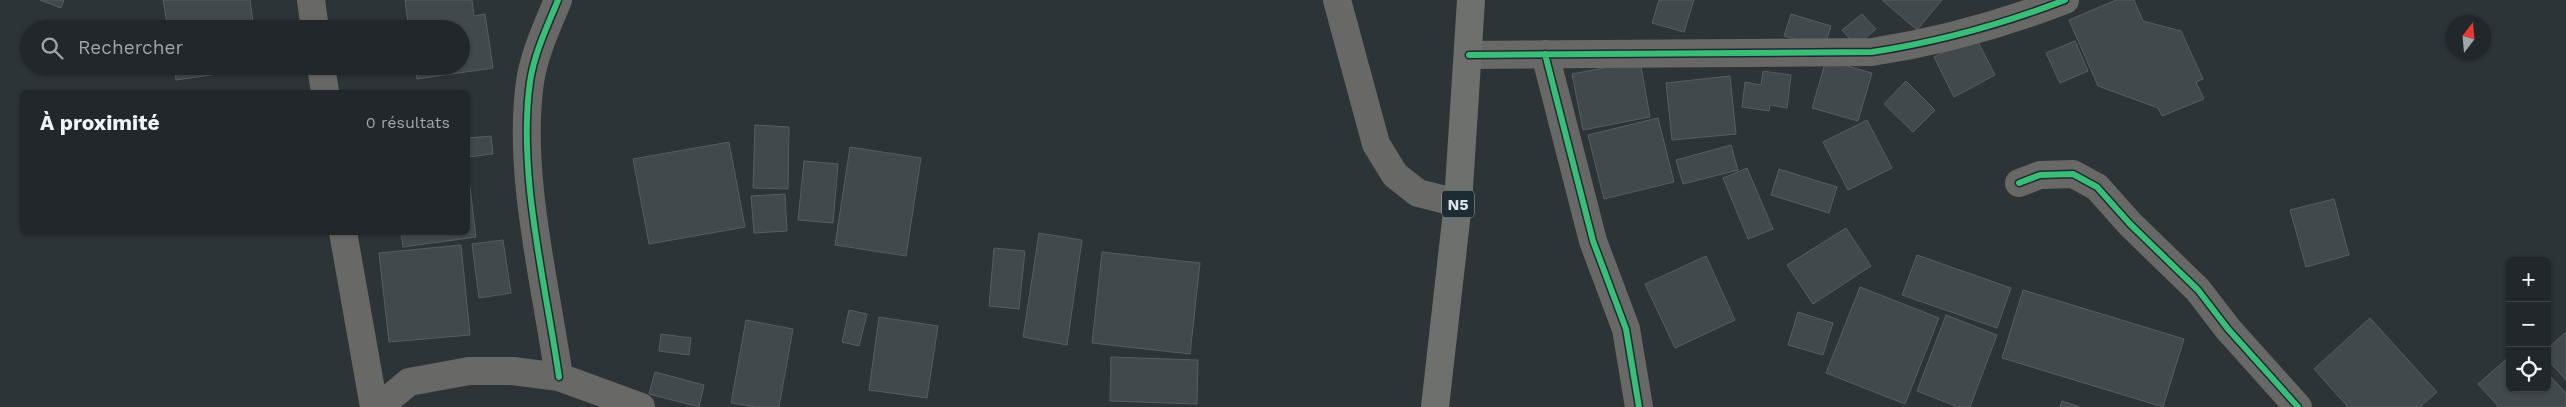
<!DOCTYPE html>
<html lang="fr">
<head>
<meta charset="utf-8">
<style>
  :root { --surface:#21272a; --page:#292f32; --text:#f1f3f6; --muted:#a2a5a8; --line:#3e4447 }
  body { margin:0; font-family:"Work Sans",sans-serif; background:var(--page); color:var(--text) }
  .controls { position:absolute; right:15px; bottom:15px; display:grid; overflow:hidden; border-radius:8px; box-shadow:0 1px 4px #0004 }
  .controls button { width:45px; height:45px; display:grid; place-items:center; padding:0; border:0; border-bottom:1px solid var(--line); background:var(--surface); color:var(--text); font:25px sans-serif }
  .compass { position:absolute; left:2446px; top:15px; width:45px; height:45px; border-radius:50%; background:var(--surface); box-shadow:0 1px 4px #0004; rotate:16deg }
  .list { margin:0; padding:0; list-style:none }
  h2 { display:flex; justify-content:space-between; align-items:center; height:65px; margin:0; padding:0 20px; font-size:21px }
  h2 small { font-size:16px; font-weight:400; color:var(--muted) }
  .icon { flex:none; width:28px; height:28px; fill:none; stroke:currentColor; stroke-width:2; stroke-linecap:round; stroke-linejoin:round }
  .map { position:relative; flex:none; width:2566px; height:407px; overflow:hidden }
  .search { position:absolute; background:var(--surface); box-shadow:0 1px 4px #0004; left:20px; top:20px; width:450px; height:55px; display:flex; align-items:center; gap:12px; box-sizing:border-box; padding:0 18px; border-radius:28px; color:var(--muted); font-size:19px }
  .panel { position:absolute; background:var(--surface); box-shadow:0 1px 4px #0004; left:20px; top:90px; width:450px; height:145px; border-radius:8px }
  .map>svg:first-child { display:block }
  .building { fill:#42494c; stroke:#575e62 }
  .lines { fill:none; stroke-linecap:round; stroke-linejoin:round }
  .street { stroke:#686866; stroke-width:28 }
  .highway { stroke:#6d706c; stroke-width:28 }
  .cycleway-casing { stroke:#1d2b33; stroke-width:9 }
  .cycleway { stroke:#3abd76; stroke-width:6 }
  .labels { text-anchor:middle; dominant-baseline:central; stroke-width:5; stroke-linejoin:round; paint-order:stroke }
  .shield { fill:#1d2b33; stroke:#a1acb2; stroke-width:1 }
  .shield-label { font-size:16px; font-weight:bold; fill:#dae3e9 }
</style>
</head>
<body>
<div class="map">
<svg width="2566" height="407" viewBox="0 0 2566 407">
  <rect width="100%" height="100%" fill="#2c3438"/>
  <!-- building -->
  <path class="building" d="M 40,0 L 64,0 L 61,8 Z
    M 163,0 L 250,0 L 254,29 L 168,29 Z
    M 405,0 L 472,0 L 474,16 L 485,14 L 493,68 L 417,79 L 415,66 L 461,66 L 461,29 L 409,29 Z
    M 1659,0 L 1694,0 L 1684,32 L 1652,23 Z
    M 1882,0 L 1942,0 L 1917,30 Z
    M 2116,0 L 2134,0 L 2143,21 L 2181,31 L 2203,79 L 2196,82 L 2204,99 L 2162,116 L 2158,108 L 2098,86 L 2069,20 Z
    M 1791,14 L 1831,26 L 1824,48 L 1784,36 Z
    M 1862,14 L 1876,29 L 1856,46 L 1842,30 Z
    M 1975,36 L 1995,75 L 1954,97 L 1934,57 Z
    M 2075,41 L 2088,71 L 2060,83 L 2046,53 Z
    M 1826,60 L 1872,73 L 1858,121 L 1812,108 Z
    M 1640,61 L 1650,117 L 1583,130 L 1572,74 Z
    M 174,66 L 260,66 L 260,68 L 176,80 Z
    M 1763,71 L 1791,75 L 1787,108 L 1770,105 L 1769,111 L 1742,107 L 1745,82 L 1761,85 Z
    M 1730,76 L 1736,134 L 1672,140 L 1666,83 Z
    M 1906,81 L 1935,110 L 1913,132 L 1884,104 Z
    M 1658,118 L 1674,182 L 1604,199 L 1588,135 Z
    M 1867,120 L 1892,168 L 1848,190 L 1823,142 Z
    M 755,125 L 789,127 L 788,189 L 753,188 Z
    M 491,136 L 493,154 L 468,157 L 468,138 Z
    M 729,142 L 745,227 L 649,244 L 633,159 Z
    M 1731,145 L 1738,170 L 1683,184 L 1676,160 Z
    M 850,147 L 921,158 L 906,256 L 835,245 Z
    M 804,161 L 838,164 L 833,223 L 798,220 Z
    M 1747,168 L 1773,229 L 1748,239 L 1723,178 Z
    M 1779,169 L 1837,187 L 1829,213 L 1771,195 Z
    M 468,171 L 476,237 L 403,247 L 401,232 L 468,232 Z
    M 785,194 L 787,231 L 754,233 L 751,196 Z
    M 2334,199 L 2349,255 L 2306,267 L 2290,210 Z
    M 1846,228 L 1871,266 L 1813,304 L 1787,265 Z
    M 1039,233 L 1082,240 L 1067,345 L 1023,337 Z
    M 503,240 L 511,293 L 479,298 L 472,244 Z
    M 461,245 L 470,335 L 389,342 L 379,253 Z
    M 994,248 L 1025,251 L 1019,309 L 989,306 Z
    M 1102,252 L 1200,263 L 1190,354 L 1092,343 Z
    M 1917,255 L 2011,288 L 1997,328 L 1902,295 Z
    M 1706,256 L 1735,320 L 1675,348 L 1645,284 Z
    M 1860,287 L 1939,318 L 1905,404 L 1826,373 Z
    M 2023,290 L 2184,339 L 2163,407 L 2002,358 Z
    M 849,310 L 867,314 L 859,346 L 842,342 Z
    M 1798,312 L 1833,323 L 1823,355 L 1788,345 Z
    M 1946,315 L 1997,335 L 1970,407 L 1958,407 L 1917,391 Z
    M 879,317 L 938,326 L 927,398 L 869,390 Z
    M 2370,318 L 2437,392 L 2420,407 L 2348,407 L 2314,369 Z
    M 746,320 L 793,329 L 779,407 L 756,407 L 731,403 Z
    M 2566,332 L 2566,380 L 2547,359 L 2547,349 Z
    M 661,334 L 691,338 L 689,355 L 659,351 Z
    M 2510,356 L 2510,388 L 2547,388 L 2547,373 L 2566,393 L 2566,407 L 2499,407 L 2478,384 Z
    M 1111,357 L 1198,360 L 1197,404 L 1110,401 Z
    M 655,372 L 704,385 L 699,407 L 649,394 Z
    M 2062,401 L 2080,407 L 2060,407 Z"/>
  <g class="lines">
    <!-- street -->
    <path class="street" d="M 311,0 L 315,29
      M 558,0 C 547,27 534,54 530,82 C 517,173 546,286 559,377
      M 1337,0 L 1376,144 L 1395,175 L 1418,193 L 1458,203
      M 1545,54 L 1593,241 L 1626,329 L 1639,407
      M 1469,55 L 1872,52 C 1937,42 2003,24 2065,0
      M 321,66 L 325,92
      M 2019,183 L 2040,175 L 2073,174 L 2097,187 L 2130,224 L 2198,290 L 2228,329 L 2298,407
      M 343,232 L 374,407
      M 379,407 L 409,382 L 469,371 L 513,371 L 559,377 L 641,407"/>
    <!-- highway -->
    <path class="highway" d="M 1435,407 L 1458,203 L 1471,0"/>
    <defs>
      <path id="cycleway" d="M 558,0 C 547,27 534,54 530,82 C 517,173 546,286 559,377
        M 1545,54 L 1593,241 L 1626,329 L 1639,407
        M 1469,55 L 1872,52 C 1937,42 2003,24 2065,0
        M 2019,183 L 2040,175 L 2073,174 L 2097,187 L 2130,224 L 2198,290 L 2228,329 L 2298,407"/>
    </defs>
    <!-- cycleway casing -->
    <use href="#cycleway" class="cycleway-casing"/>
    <!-- cycleway -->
    <use href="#cycleway" class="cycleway"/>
  </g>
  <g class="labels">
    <!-- shield labels -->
    <rect class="shield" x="1442" y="190.5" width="32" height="27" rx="4"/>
    <g class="shield-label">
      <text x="1458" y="204">N5</text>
    </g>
  </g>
</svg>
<div class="controls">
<button>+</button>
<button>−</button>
<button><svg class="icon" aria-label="locate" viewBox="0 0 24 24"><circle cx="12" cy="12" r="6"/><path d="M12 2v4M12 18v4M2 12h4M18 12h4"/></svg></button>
</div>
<svg class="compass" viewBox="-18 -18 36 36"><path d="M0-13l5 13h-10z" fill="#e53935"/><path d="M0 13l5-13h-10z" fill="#a2a5a8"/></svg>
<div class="search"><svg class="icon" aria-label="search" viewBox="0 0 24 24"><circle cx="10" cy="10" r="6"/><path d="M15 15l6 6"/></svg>Rechercher</div>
<section class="panel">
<h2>À proximité<small>0 résultats</small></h2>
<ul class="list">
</ul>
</section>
</div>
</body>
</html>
